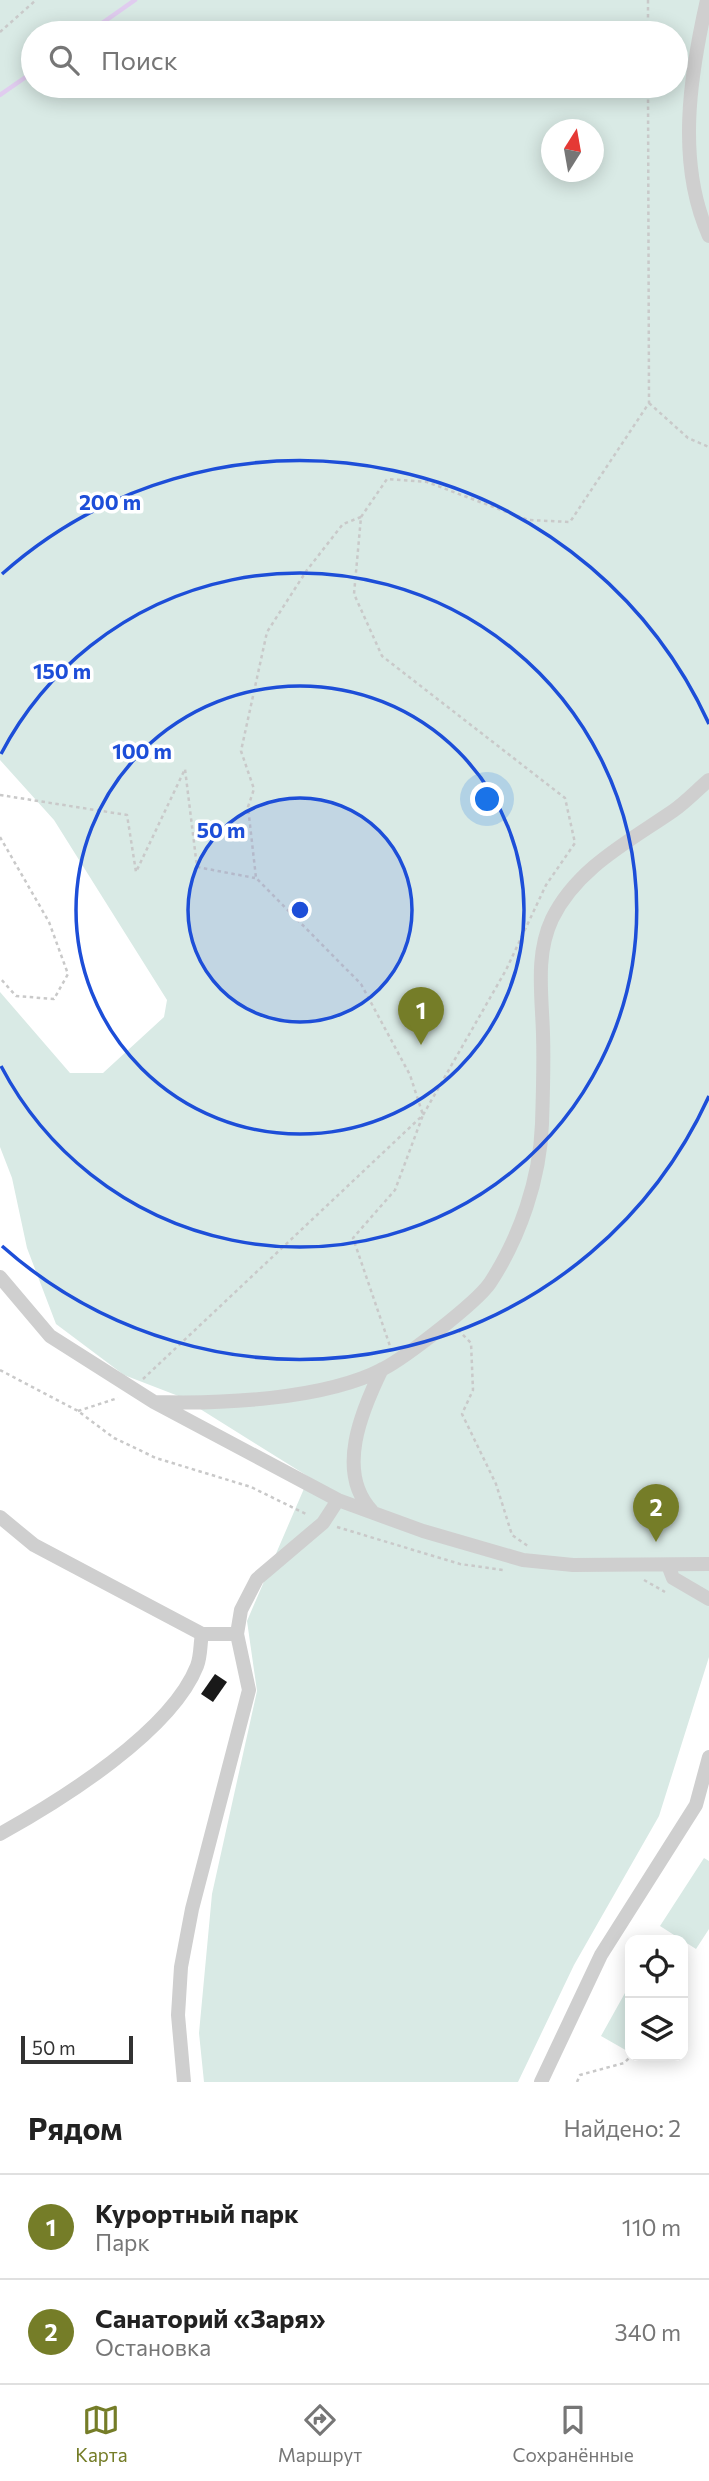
<!DOCTYPE html>
<html lang="ru">
<head>
<meta charset="utf-8">
<style>
  :root { --surface:#fff; --page:#f6f6f6; --text:#222; --muted:#767676; --line:#e0e0e0; --accent:#757d28 }
  body { margin:0; font-family:Commissioner,sans-serif; background:var(--page); color:var(--text) }
  .controls { position:absolute; right:21px; bottom:21px; display:grid; overflow:hidden; border-radius:14px; box-shadow:0 4px 18px #0003 }
  .controls button { width:63px; height:63px; display:grid; place-items:center; padding:0; border:0; border-bottom:2px solid var(--line); background:var(--surface); color:var(--text); font:35px sans-serif }
  .compass { position:absolute; left:541px; top:119px; width:63px; height:63px; border-radius:50%; background:var(--surface); box-shadow:0 4px 18px #0003; rotate:11deg }
  .scale { position:absolute; left:21px; bottom:18px; width:112px; box-sizing:border-box; padding-left:7px; border:4px solid #323232; border-top:0; font-size:19px; line-height:24px; white-space:nowrap; color:#323232; -webkit-text-stroke:5px #fff; paint-order:stroke }
  .you { position:absolute; left:488px; top:800px; width:24px; height:24px; margin:-18px; border:5px solid #fff; border-radius:50%; background:#1a73e8; box-shadow:0 0 0 10px #1a73e833 }
  .badge { display:grid; place-items:center; width:46px; height:46px; border-radius:50%; background:var(--accent); color:#fff; font-size:23px; font-weight:700 }
  .pin { position:absolute; translate:-50% -58px; filter:drop-shadow(0 2px 4px #0008) }
  .pin::after { content:''; position:absolute; top:37px; width:24px; height:21px; background:inherit; clip-path:polygon(0 0,100% 0,50% 100%) }
  .list { margin:0; padding:0; list-style:none }
  h2 { display:flex; justify-content:space-between; align-items:center; height:91px; margin:0; padding:0 28px; font-size:30px }
  h2 small { font-size:23px; font-weight:400; color:var(--muted) }
  .list li { display:grid; grid-template-columns:46px 1fr auto; gap:21px; align-items:center; box-sizing:border-box; height:105px; padding:0 28px; border-top:2px solid var(--line) }
  .list b { display:block; font-size:26px; white-space:nowrap }
  .list p { margin:0; font-size:23px; white-space:nowrap; color:var(--muted) }
  .list em { font-size:23px; font-style:normal; color:var(--muted) }
  .icon { flex:none; width:38px; height:38px; fill:none; stroke:currentColor; stroke-width:2; stroke-linecap:round; stroke-linejoin:round }
  .map { position:relative; flex:none; width:709px; height:2082px; overflow:hidden }
  .search { position:absolute; background:var(--surface); box-shadow:0 4px 18px #0003; left:21px; right:21px; top:21px; height:77px; display:flex; align-items:center; gap:18px; box-sizing:border-box; padding:0 24px; border-radius:38px; color:var(--muted); font-size:26px }
  .sheet { height:301px; background:var(--surface) }
  nav { display:flex; justify-content:space-around; align-items:center; box-sizing:border-box; height:98px; border-top:2px solid var(--line); background:var(--surface); font-size:19px; color:var(--muted) }
  nav a { display:grid; justify-items:center; gap:4px }
  nav .on { color:var(--accent) }
  .map>svg:first-child { display:block }
  .green { fill:#d9eae5; fill-rule:evenodd }
  .lines { fill:none; stroke-linecap:round; stroke-linejoin:round }
  .stream { stroke:#e0ccef; stroke-width:4.5 }
  .building { fill:#191919 }
  .path { stroke:#c9c9c9; stroke-width:2.5; stroke-dasharray:3.5 3.5; stroke-linecap:butt }
  .minor { stroke:#cfcfcf; stroke-width:14 }
  .ring { fill:none; stroke:#1d4ed8; stroke-width:3.5 }
  .centre { fill:#1d4ed8; stroke:#fff; stroke-width:3.5 }
  .ring-label { font-size:21px; text-anchor:middle; font-weight:bold; fill:#1d4ed8; stroke:#fff; stroke-width:7; stroke-linejoin:round; paint-order:stroke }
</style>
</head>
<body>
<div class="map">
<svg width="709" height="2082" viewBox="0 0 709 2082">
  <rect width="100%" height="100%" fill="#fff"/>
  <!-- green -->
  <path class="green" d="M 0,0 L 709,0 L 709,1657 L 659,1816 L 574,1965 L 518,2082 L 204,2082 L 199,2033 L 212,1894 L 257,1691 L 247,1621 L 309,1477 L 181,1397 L 124,1375 L 56,1324 L 27,1248 L 12,1178 L 0,1147 L 0,992 L 70,1073 L 103,1073 L 164,1017 L 167,1000 L 54,820 L 0,760 ZM 33,33 L 676,33 L 676,86 L 33,86 ZM 552,130 L 594,130 L 594,172 L 552,172 Z
    M 704,1858 L 709,1861 L 709,1929 L 696,1949 L 660,1926 Z
    M 630,1984 L 630,2049 L 629,2052 L 601,2036 Z"/>
  <g class="lines">
    <!-- stream -->
    <path class="stream" d="M 88,33 L 135,0
      M 0,95 L 33,72"/>
  </g>
  <!-- building -->
  <path class="building" d="M 215,1674 L 227,1682 L 213,1702 L 201,1694 Z"/>
  <g class="lines">
    <!-- path -->
    <path class="path" d="M 648,0 L 648,33
      M 0,32 L 36,0
      M 649,403 L 688,438 L 709,447
      M 361,517 L 343,524 L 307,570 L 267,632 L 241,751 L 254,789 L 248,807 L 256,878 L 361,984 L 410,1075 L 423,1115 L 395,1190 L 353,1238 L 391,1349
      M 0,795 L 127,815 L 136,872 L 185,769 L 197,867 L 255,878
      M 0,837 L 49,922 L 68,974 L 54,999 L 16,996 L 0,978
      M 458,1330 L 471,1343 L 473,1390 L 462,1414 L 496,1484 L 512,1535 L 528,1546
      M 0,1370 L 78,1411 L 114,1438 L 156,1458 L 251,1487 L 308,1515
      M 143,1379 L 423,1115 L 506,970 L 546,885 L 575,843 L 565,798 L 382,656 L 354,594 L 361,517 L 387,479 L 427,482 L 528,520 L 570,522 L 649,403 L 648,86
      M 78,1411 L 118,1398
      M 337,1527 L 460,1564 L 503,1570
      M 644,1580 L 665,1592
      M 577,2082 L 580,2075 L 624,2063 L 631,2056"/>
    <!-- minor -->
    <path class="minor" d="M 707,0 C 690,75 676,163 709,236
      M 0,1277 L 50,1336 L 154,1402 L 338,1500 L 423,1531 L 523,1560 L 573,1565 L 709,1564
      M 154,1402 C 219,1404 324,1400 383,1369 C 406,1357 476,1303 490,1283 C 520,1237 540,1179 542,1124 C 543,1094 544,1064 543,1034 C 542,996 535,955 552,919 C 577,868 628,842 673,811 C 686,802 697,790 709,780
      M 372,1511 C 335,1472 362,1410 382,1369
      M 0,1517 L 34,1545 L 202,1634 L 237,1634
      M 668,1565 L 673,1578 L 709,1599
      M 0,1834 C 61,1800 171,1732 197,1666 C 201,1656 200,1644 202,1634
      M 184,2082 L 178,2015 L 181,1967 L 192,1909 L 249,1690 L 237,1634 L 241,1610 L 257,1579 L 323,1523 L 338,1500
      M 541,2082 L 601,1955 L 696,1805 L 709,1757"/>
  </g>
  <!-- distance rings -->
  <circle cx="300" cy="910" r="112" fill="#1d4ed8" fill-opacity=".12"/>
  <g class="ring">
    <circle cx="300" cy="910" r="112"/>
    <circle cx="300" cy="910" r="224"/>
    <path d="M1 754A337 337 0 1 1 1 1066"/>
    <path d="M709 1096A449 449 0 0 1 2 1246M2 574A449 449 0 0 1 709 724"/>
  </g>
  <circle cx="300" cy="910" r="10" class="centre"/>
  <g class="ring-label">
    <text x="110" y="510">200 m</text>
    <text x="62" y="679">150 m</text>
    <text x="142" y="759">100 m</text>
    <text x="221" y="838">50 m</text>
  </g>
</svg>
<div class="controls">
<button><svg class="icon" aria-label="locate" viewBox="0 0 24 24"><circle cx="12" cy="12" r="6"/><path d="M12 2v4M12 18v4M2 12h4M18 12h4"/></svg></button>
<button><svg class="icon" aria-label="layers" viewBox="0 0 24 24"><path d="M12 4l9 5-9 5-9-5zM3 14l9 5 9-5"/></svg></button>
</div>
<svg class="compass" viewBox="-18 -18 36 36"><path d="M0-13l5 13h-10z" fill="#e53935"/><path d="M0 13l5-13h-10z" fill="#767676"/></svg>
<div class="scale">50 m</div>
<div class="you"></div>
<div class="pin badge" style="left:421px;top:1045px">1</div>
<div class="pin badge" style="left:656px;top:1542px">2</div>
<div class="search"><svg class="icon" aria-label="search" viewBox="0 0 24 24"><circle cx="10" cy="10" r="6"/><path d="M15 15l6 6"/></svg>Поиск</div>
</div>
<section class="sheet">
<h2>Рядом<small>Найдено: 2</small></h2>
<ul class="list">
<li><span class="badge">1</span><div><b>Курортный парк</b><p>Парк</p></div><em>110 m</em></li>
<li><span class="badge">2</span><div><b>Санаторий «Заря»</b><p>Остановка</p></div><em>340 m</em></li>
</ul>
</section>
<nav>
<a class="on"><svg class="icon" aria-label="map" viewBox="0 0 24 24"><path d="M3 6l6-2 6 2 6-2v14l-6 2-6-2-6 2zM9 4v14M15 6v14"/></svg>Карта</a>
<a><svg class="icon" aria-label="directions" viewBox="0 0 24 24"><path d="M12 3l9 9-9 9-9-9zM9 14v-3h6M13 9l2 2-2 2"/></svg>Маршрут</a>
<a><svg class="icon" aria-label="saved" viewBox="0 0 24 24"><path d="M7 4h10v16l-5-4-5 4z"/></svg>Сохранённые</a>
</nav>
</body>
</html>
